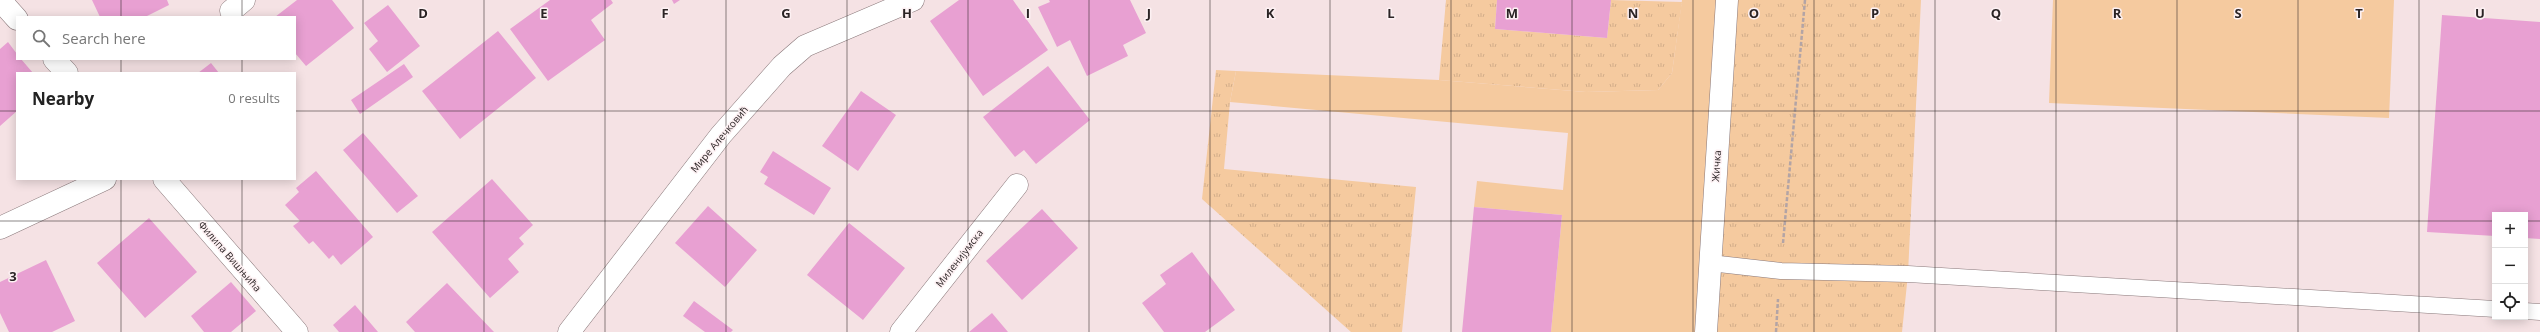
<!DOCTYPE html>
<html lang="en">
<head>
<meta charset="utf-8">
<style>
  :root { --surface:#fff; --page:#f6f6f6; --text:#222; --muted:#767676; --line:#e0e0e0 }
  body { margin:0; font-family:"Open Sans",sans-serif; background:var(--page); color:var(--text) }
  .controls { position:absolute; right:12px; bottom:12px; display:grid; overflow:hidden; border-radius:0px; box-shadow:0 2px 10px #0003 }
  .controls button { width:36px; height:36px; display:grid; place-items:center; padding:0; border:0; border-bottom:1px solid var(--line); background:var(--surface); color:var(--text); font:20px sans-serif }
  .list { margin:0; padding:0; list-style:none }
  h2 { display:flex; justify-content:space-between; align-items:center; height:52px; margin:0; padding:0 16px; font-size:17px }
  h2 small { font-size:13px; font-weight:400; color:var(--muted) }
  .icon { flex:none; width:22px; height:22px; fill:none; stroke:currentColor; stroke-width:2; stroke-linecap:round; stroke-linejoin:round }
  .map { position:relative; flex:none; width:2540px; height:332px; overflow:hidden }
  .search { position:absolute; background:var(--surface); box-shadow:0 2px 10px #0003; left:16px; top:16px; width:280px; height:44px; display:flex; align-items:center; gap:10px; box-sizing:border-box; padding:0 14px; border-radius:0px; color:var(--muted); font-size:15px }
  .panel { position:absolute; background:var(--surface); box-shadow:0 2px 10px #0003; left:16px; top:72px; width:280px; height:108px; border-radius:0px }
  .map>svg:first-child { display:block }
  .grass { fill:url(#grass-tufts) }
  .green { fill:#f5ca9f }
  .building { fill:#e8a0d2 }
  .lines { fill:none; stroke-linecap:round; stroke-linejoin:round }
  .lane-casing { stroke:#89787a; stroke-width:17 }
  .street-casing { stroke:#89787a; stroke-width:23 }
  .secondary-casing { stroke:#89787a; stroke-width:23 }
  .path { stroke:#b3a4a5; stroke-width:2.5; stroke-dasharray:4 2; stroke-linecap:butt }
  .lane { stroke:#fff; stroke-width:16 }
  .street { stroke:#fff; stroke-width:22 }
  .secondary { stroke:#fff; stroke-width:22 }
  .grid { fill:none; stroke:#2b2425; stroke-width:1; stroke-opacity:0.55 }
  .labels { text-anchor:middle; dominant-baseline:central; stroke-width:3; stroke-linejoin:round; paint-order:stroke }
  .street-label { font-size:10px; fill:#2b2425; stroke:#fdf1f3 }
  .grid-label { font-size:13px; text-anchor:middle; font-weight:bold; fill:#2b2425; stroke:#fdf1f3; stroke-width:3; stroke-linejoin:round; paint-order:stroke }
</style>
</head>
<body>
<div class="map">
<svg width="2540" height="332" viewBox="0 0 2540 332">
  <defs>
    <pattern id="grass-tufts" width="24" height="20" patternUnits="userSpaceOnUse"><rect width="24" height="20" fill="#f5ca9f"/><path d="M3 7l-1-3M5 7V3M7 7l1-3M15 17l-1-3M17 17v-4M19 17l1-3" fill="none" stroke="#d2ad89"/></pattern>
  </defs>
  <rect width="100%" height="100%" fill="#f5e2e4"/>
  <!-- grass -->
  <path class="grass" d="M 1446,0 L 1497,0 L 1495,29 L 1607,38 L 1611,0 L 1682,2 L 1672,73 L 1658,90 L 1586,92 L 1439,80 Z
    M 1727,0 L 1921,0 L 1908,274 L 1902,332 L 1706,332 Z
    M 1216,70 L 1236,71 L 1230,102 L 1224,169 L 1416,187 L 1402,332 L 1351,332 L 1202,199 Z"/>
  <!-- green -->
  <path class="green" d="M 1682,0 L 1727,0 L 1706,332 L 1551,332 L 1562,215 L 1474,207 L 1477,181 L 1563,190 L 1568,133 L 1230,102 L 1236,71 L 1439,80 L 1586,92 L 1658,90 L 1672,73 Z
    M 2053,0 L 2394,0 L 2389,118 L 2049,103 Z"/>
  <!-- building -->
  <path class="building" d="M 92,0 L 167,0 L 169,5 L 145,17 L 100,17 Z
    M 297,0 L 332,0 L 354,28 L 306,66 L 295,53 L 295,17 L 275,17 Z
    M 550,0 L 611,0 L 613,3 L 591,20 L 605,40 L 548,81 L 510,29 Z
    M 672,0 L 680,0 L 674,4 Z
    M 959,0 L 1013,0 L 1048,50 L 983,96 L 930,21 Z
    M 1049,0 L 1130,0 L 1146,33 L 1123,45 L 1128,56 L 1087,76 L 1070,40 L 1057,47 L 1038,7 L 1050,2 Z
    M 1497,0 L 1611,0 L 1607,38 L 1495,29 Z
    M 388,5 L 420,46 L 387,72 L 369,49 L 378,41 L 364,23 Z
    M 2442,15 L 2540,22 L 2540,239 L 2525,238 L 2525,215 L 2495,215 L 2495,236 L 2427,232 Z
    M 498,31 L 536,78 L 460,139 L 422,91 Z
    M 8,42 L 17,54 L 17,59 L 21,59 L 33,73 L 17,73 L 17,111 L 0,126 L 0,49 Z
    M 211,63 L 219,73 L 198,73 Z
    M 404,64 L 413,77 L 360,114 L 351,100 Z
    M 1048,66 L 1090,120 L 1036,164 L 1024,150 L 1015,157 L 983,117 Z
    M 861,91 L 896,115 L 858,171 L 822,146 Z
    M 363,133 L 418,196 L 397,213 L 343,150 Z
    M 773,151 L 831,188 L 814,215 L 764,184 L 768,177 L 760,172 Z
    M 316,171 L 373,237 L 341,265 L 333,255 L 329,259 L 313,241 L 309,244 L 293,226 L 300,221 L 285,205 L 299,192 L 296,188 Z
    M 492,179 L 533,225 L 519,238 L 524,244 L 508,259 L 519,272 L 490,298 L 432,232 Z
    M 708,206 L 757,250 L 725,287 L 675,243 Z
    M 1474,207 L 1562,215 L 1551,332 L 1462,332 Z
    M 1042,209 L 1078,248 L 1022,300 L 986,261 Z
    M 149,218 L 197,272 L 145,318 L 97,263 Z
    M 849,223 L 905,268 L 863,320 L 807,275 Z
    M 1192,252 L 1235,310 L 1205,332 L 1164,332 L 1142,303 L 1166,284 L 1160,275 Z
    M 46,260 L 75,321 L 52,332 L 9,332 L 0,313 L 0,282 Z
    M 231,282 L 256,311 L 231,332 L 204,332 L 191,316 Z
    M 447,283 L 494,332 L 415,332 L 406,322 Z
    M 694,301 L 733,330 L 731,332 L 705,332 L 683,316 Z
    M 355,305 L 378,332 L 339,332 L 333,325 Z
    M 992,313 L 1008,332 L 969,332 Z"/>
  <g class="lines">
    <defs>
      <path id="lane" d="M 1710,263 L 1781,271 L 1908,274 L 2495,309
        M 2525,311 L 2540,312"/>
      <path id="street" d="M 0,0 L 17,19
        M 231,11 L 244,0
        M 54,59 L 67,73
        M 164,179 L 297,332
        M 0,228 L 105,179
        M 569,332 L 721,135 L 782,66 L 805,46 L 913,0
        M 901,332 L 1017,185"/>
      <path id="secondary" d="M 1706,332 L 1727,0"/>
    </defs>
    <!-- lane casing -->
    <use href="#lane" class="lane-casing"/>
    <!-- street casing -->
    <use href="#street" class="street-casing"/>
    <!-- secondary casing -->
    <use href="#secondary" class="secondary-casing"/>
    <!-- path -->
    <path class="path" d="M 1783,243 L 1805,0
      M 1776,332 L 1778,299"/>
    <!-- lane -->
    <use href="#lane" class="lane"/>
    <!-- street -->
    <use href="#street" class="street"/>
    <!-- secondary -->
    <use href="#secondary" class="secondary"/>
  </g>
  <!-- grid -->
  <path class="grid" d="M 121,0 L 121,17M 242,0 L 242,17M 363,0 L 363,332M 484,0 L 484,332M 605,0 L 605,332M 726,0 L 726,332M 847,0 L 847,332M 968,0 L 968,332M 1089,0 L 1089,332M 1210,0 L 1210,332M 1330,0 L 1330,332M 1451,0 L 1451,332M 1572,0 L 1572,332M 1693,0 L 1693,332M 1814,0 L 1814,332M 1935,0 L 1935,332M 2056,0 L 2056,332M 2177,0 L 2177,332M 2298,0 L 2298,332M 2419,0 L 2419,332M 121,59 L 121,73M 242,59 L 242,73M 0,111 L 17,111M 295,111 L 2540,111M 121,179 L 121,332M 242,179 L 242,332M 0,221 L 2495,221M 2525,221 L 2540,221"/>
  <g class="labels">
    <!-- street labels -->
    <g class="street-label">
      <text transform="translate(719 139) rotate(-50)">Мире Алечковић</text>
      <text transform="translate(1716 166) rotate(-86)">Жичка</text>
      <text transform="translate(230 256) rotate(49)">Филипа Вишњића</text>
      <text transform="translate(959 258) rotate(-52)">Миленијумска</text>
    </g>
  </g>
  <g class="grid-label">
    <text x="423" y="18">D</text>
    <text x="544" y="18">E</text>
    <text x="665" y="18">F</text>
    <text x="786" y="18">G</text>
    <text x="907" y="18">H</text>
    <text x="1028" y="18">I</text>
    <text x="1149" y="18">J</text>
    <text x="1270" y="18">K</text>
    <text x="1391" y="18">L</text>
    <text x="1512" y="18">M</text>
    <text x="1633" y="18">N</text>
    <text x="1754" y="18">O</text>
    <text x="1875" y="18">P</text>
    <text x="1996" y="18">Q</text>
    <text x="2117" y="18">R</text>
    <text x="2238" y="18">S</text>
    <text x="2359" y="18">T</text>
    <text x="2480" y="18">U</text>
    <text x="13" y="281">3</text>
  </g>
</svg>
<div class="controls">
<button>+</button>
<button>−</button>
<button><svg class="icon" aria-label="locate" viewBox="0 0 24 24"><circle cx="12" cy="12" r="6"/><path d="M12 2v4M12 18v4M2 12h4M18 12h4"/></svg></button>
</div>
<div class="search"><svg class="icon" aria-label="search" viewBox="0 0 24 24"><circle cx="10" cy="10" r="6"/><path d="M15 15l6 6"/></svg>Search here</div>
<section class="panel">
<h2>Nearby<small>0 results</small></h2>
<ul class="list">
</ul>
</section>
</div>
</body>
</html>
